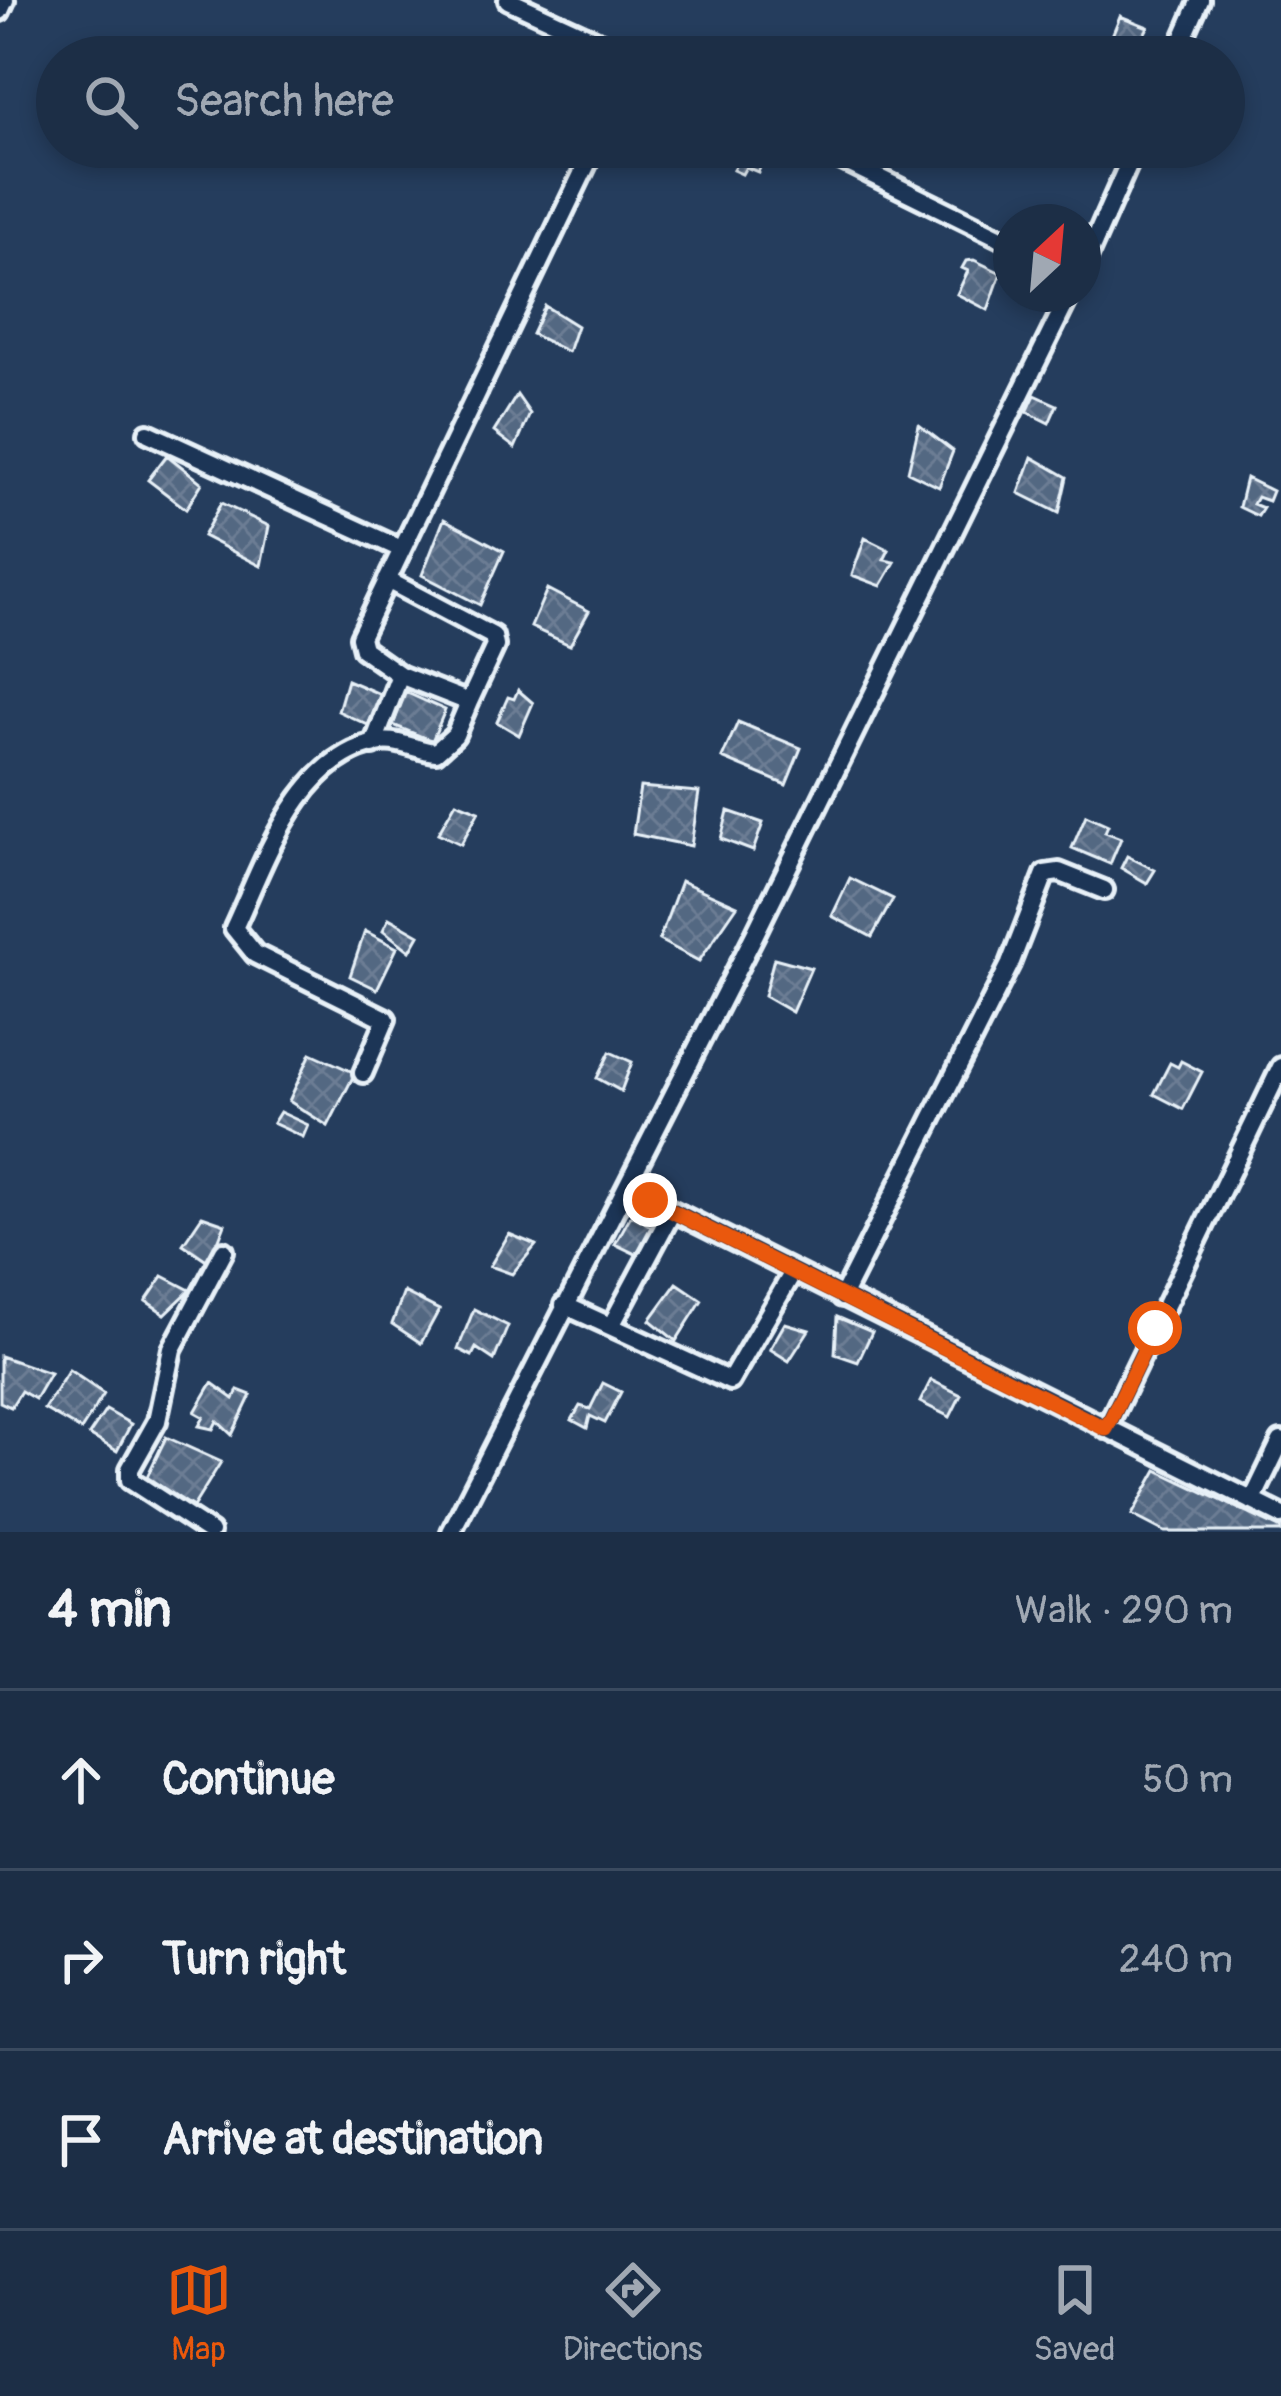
<!DOCTYPE html>
<html lang="en">
<head>
<meta charset="utf-8">
<style>
  :root { --surface:#1c2e46; --page:#25364d; --text:#f1f3f6; --muted:#a0a8b3; --line:#3a4a5f; --accent:#ea580c }
  body { margin:0; font-family:Pangolin,sans-serif; background:var(--page); color:var(--text) }
  .compass { position:absolute; left:993px; top:204px; width:108px; height:108px; border-radius:50%; background:var(--surface); box-shadow:0 6px 18px #0003; rotate:26deg }
  .stop { position:absolute; width:36px; height:36px; margin:-27px; border:9px solid #ea580c; border-radius:50%; background:#fff }
  .stop.end { background:#ea580c; border-color:#fff; box-shadow:0 3px 12px #0008 }
  .list { margin:0; padding:0; list-style:none }
  h2 { display:flex; justify-content:space-between; align-items:center; height:156px; margin:0; padding:0 48px; font-size:51px }
  h2 small { font-size:39px; font-weight:400; color:var(--muted) }
  .list li { display:grid; grid-template-columns:78px 1fr auto; gap:36px; align-items:center; box-sizing:border-box; height:180px; padding:0 48px; border-top:3px solid var(--line) }
  .list b { display:block; font-size:45px; white-space:nowrap }
  .list em { font-size:39px; font-style:normal; color:var(--muted) }
  .icon { flex:none; width:66px; height:66px; fill:none; stroke:currentColor; stroke-width:2; stroke-linecap:round; stroke-linejoin:round }
  .map { position:relative; flex:none; width:1281px; height:1532px; overflow:hidden }
  .search { position:absolute; background:var(--surface); box-shadow:0 6px 18px #0003; left:36px; right:36px; top:36px; height:132px; display:flex; align-items:center; gap:30px; box-sizing:border-box; padding:0 42px; border-radius:66px; color:var(--muted); font-size:45px }
  .sheet { height:696px; background:var(--surface) }
  nav { display:flex; justify-content:space-around; align-items:center; box-sizing:border-box; height:168px; border-top:3px solid var(--line); background:var(--surface); font-size:33px; color:var(--muted) }
  nav a { display:grid; justify-items:center; gap:6px }
  nav .on { color:var(--accent) }
  .map>svg:first-child { display:block }
  .building { fill:url(#building-cross-hatch); stroke:#e8f1f8; stroke-width:3 }
  .lines { fill:none; stroke-linecap:round; stroke-linejoin:round }
  .minor-casing { stroke:#e8f1f8; stroke-width:26 }
  .minor { stroke:#1d3557; stroke-width:16 }
  .route { stroke:#ea580c; stroke-width:15 }
</style>
</head>
<body>
<div class="map">
<svg width="1281" height="1532" viewBox="0 0 1281 1532">
  <defs>
    <pattern id="building-cross-hatch" width="8" height="8" patternUnits="userSpaceOnUse" patternTransform="scale(3)"><rect width="8" height="8" fill="#536782"/><path d="M0 0l8 8M0 8l8-8" fill="none" stroke="#6c7d94"/></pattern>
  </defs>
  <rect width="100%" height="100%" fill="#253d5d"/>
  <filter id="ink" filterUnits="userSpaceOnUse"><feTurbulence type="fractalNoise" baseFrequency=".00833" numOctaves="2"/><feDisplacementMap in="SourceGraphic" scale="24" xChannelSelector="R" yChannelSelector="G"/><feConvolveMatrix kernelMatrix="1 2 1 2 8 2 1 2 1" color-interpolation-filters="sRGB"/></filter>
  <g filter="url(#ink)">
    <!-- building -->
    <path class="building" d="M 1120,16 L 1148,27 L 1133,56 L 1107,48 Z
      M 742,151 L 763,161 L 758,172 L 746,167 L 742,174 L 733,170 Z
      M 974,260 L 1001,273 L 988,310 L 957,294 L 968,271 L 962,268 L 966,261 Z
      M 545,306 L 577,326 L 568,352 L 532,334 Z
      M 517,395 L 530,414 L 515,448 L 494,432 Z
      M 1035,395 L 1057,405 L 1049,423 L 1027,412 Z
      M 919,425 L 953,451 L 939,487 L 908,472 Z
      M 167,455 L 202,483 L 186,509 L 148,480 Z
      M 1032,457 L 1067,477 L 1059,513 L 1019,493 Z
      M 1246,478 L 1272,491 L 1268,501 L 1257,497 L 1253,504 L 1263,508 L 1258,516 L 1239,507 Z
      M 221,503 L 269,526 L 261,566 L 203,536 Z
      M 444,519 L 504,551 L 480,605 L 422,575 Z
      M 865,538 L 889,550 L 884,560 L 895,562 L 881,586 L 852,575 Z
      M 547,589 L 589,611 L 570,645 L 531,627 Z
      M 347,680 L 382,695 L 368,725 L 338,711 Z
      M 518,690 L 533,703 L 519,735 L 497,722 L 508,697 L 514,699 Z
      M 405,692 L 445,710 L 432,741 L 393,725 Z
      M 738,722 L 801,748 L 786,785 L 722,758 Z
      M 640,787 L 699,792 L 691,846 L 633,834 Z
      M 456,802 L 479,811 L 461,844 L 438,833 Z
      M 728,811 L 763,823 L 753,851 L 721,839 Z
      M 1086,815 L 1108,825 L 1105,832 L 1121,838 L 1110,864 L 1072,848 Z
      M 1127,856 L 1155,870 L 1147,883 L 1121,868 Z
      M 850,878 L 893,899 L 872,937 L 832,916 Z
      M 681,881 L 737,906 L 699,961 L 659,940 Z
      M 389,918 L 419,935 L 410,951 L 383,930 Z
      M 365,931 L 397,948 L 377,989 L 350,976 Z
      M 774,958 L 811,968 L 792,1012 L 764,996 Z
      M 610,1052 L 632,1062 L 621,1091 L 597,1078 Z
      M 311,1053 L 355,1073 L 328,1126 L 289,1101 Z
      M 1181,1061 L 1202,1072 L 1183,1109 L 1154,1094 L 1170,1063 L 1178,1067 Z
      M 280,1112 L 308,1125 L 303,1137 L 273,1123 Z
      M 631,1215 L 656,1229 L 642,1257 L 615,1244 Z
      M 202,1216 L 225,1224 L 218,1242 L 224,1251 L 211,1263 L 183,1244 Z
      M 509,1234 L 536,1245 L 512,1274 L 490,1266 Z
      M 163,1276 L 190,1290 L 165,1314 L 146,1301 Z
      M 677,1283 L 702,1300 L 676,1341 L 650,1320 Z
      M 404,1292 L 439,1310 L 421,1343 L 392,1324 Z
      M 474,1309 L 508,1326 L 494,1360 L 476,1348 L 472,1356 L 458,1349 Z
      M 837,1317 L 872,1332 L 858,1362 L 835,1354 Z
      M 785,1323 L 809,1330 L 789,1361 L 770,1349 Z
      M 0,1356 L 50,1373 L 35,1399 L 21,1391 L 11,1407 L 0,1402 Z
      M 69,1370 L 104,1394 L 81,1430 L 44,1409 Z
      M 931,1380 L 961,1395 L 950,1417 L 920,1402 Z
      M 212,1383 L 234,1399 L 238,1390 L 251,1395 L 232,1435 L 217,1421 L 213,1429 L 199,1426 L 204,1417 L 195,1412 Z
      M 603,1383 L 621,1392 L 605,1423 L 590,1416 L 587,1428 L 572,1420 L 580,1406 L 590,1409 Z
      M 106,1410 L 131,1424 L 117,1451 L 89,1435 Z
      M 166,1437 L 221,1462 L 193,1507 L 146,1479 Z
      M 1157,1470 L 1281,1529 L 1281,1532 L 1165,1532 L 1132,1515 Z"/>
    <g class="lines">
      <defs>
        <path id="minor" d="M 508,0 L 632,57
          M 0,11 L 5,0
          M 1175,57 L 1200,0
          M 816,147 L 1011,243
          M 1083,267 L 1136,147
          M 148,433 L 401,549
          M 387,580 L 493,636 L 495,646 L 469,702
          M 373,745 L 400,675
          M 363,1073 L 386,1019 L 255,954 L 234,928 C 265,862 299,753 382,742 C 398,739 419,751 436,752 L 455,735 L 469,702 L 400,675 L 363,649 L 360,637 L 595,147
          M 627,1188 L 1281,1515
          M 842,1297 L 1010,964 L 1045,874 L 1059,872 L 1104,890
          M 564,1305 L 730,1381 L 793,1272
          M 611,1326 L 672,1212
          M 1106,1429 L 1281,1067
          M 1252,1501 L 1281,1441
          M 210,1532 L 130,1480 L 130,1469 L 157,1421 L 172,1349 L 224,1251
          M 451,1532 L 755,934 L 1070,294"/>
      </defs>
      <!-- minor casing -->
      <use href="#minor" class="minor-casing"/>
      <!-- minor -->
      <use href="#minor" class="minor"/>
    </g>
  </g>
  <g class="lines" filter="url(#ink)">
    <!-- route -->
    <path class="route" d="M 650,1200 L 1106,1429 L 1155,1328"/>
  </g>
</svg>
<svg class="compass" viewBox="-18 -18 36 36"><path d="M0-13l5 13h-10z" fill="#e53935"/><path d="M0 13l5-13h-10z" fill="#a0a8b3"/></svg>
<div class="stop" style="left:1155px;top:1328px"></div>
<div class="stop end" style="left:650px;top:1200px"></div>
<div class="search"><svg class="icon" aria-label="search" viewBox="0 0 24 24"><circle cx="10" cy="10" r="6"/><path d="M15 15l6 6"/></svg>Search here</div>
</div>
<section class="sheet">
<h2>4 min<small>Walk · 290 m</small></h2>
<ul class="list">
<li><svg class="icon" aria-label="ahead" viewBox="0 0 24 24"><path d="M12 20V5M6 11l6-6 6 6"/></svg><div><b>Continue</b></div><em>50 m</em></li>
<li><svg class="icon" aria-label="right" viewBox="0 0 24 24"><path d="M7 20v-9h11M14 6l5 5-5 5"/></svg><div><b>Turn right</b></div><em>240 m</em></li>
<li><svg class="icon" aria-label="arrive" viewBox="0 0 24 24"><path d="M6 21V4h12l-3 4 3 4H6"/></svg><div><b>Arrive at destination</b></div></li>
</ul>
</section>
<nav>
<a class="on"><svg class="icon" aria-label="map" viewBox="0 0 24 24"><path d="M3 6l6-2 6 2 6-2v14l-6 2-6-2-6 2zM9 4v14M15 6v14"/></svg>Map</a>
<a><svg class="icon" aria-label="directions" viewBox="0 0 24 24"><path d="M12 3l9 9-9 9-9-9zM9 14v-3h6M13 9l2 2-2 2"/></svg>Directions</a>
<a><svg class="icon" aria-label="saved" viewBox="0 0 24 24"><path d="M7 4h10v16l-5-4-5 4z"/></svg>Saved</a>
</nav>
</body>
</html>
